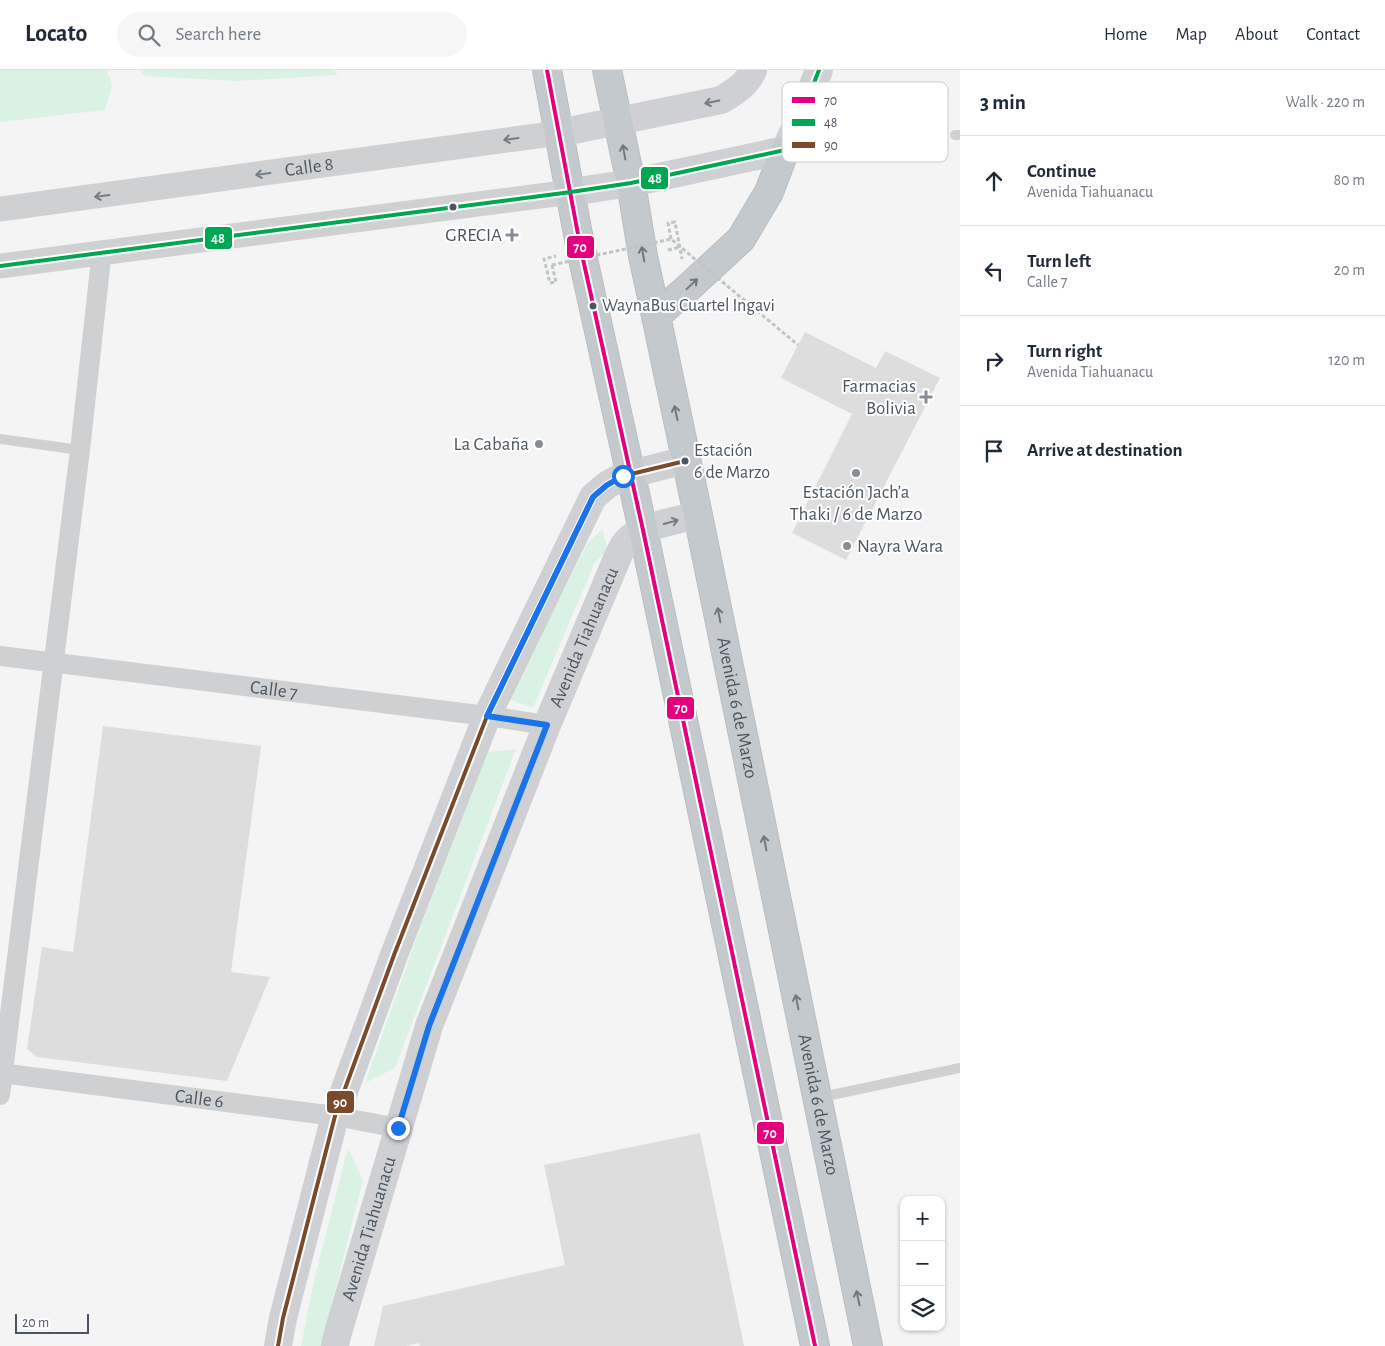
<!DOCTYPE html>
<html lang="en">
<head>
<meta charset="utf-8">
<style>
  :root { --surface:#fff; --page:#f6f6f7; --text:#1f2937; --muted:#747a83; --line:#e0e1e3 }
  body { margin:0; font-family:"Alegreya Sans",sans-serif; background:var(--page); color:var(--text) }
  .controls { position:absolute; right:15px; bottom:15px; display:grid; overflow:hidden; border-radius:10px; box-shadow:0 1px 4px #0004 }
  .controls button { width:45px; height:45px; display:grid; place-items:center; padding:0; border:0; border-bottom:1px solid var(--line); background:var(--surface); color:var(--text); font:25px sans-serif }
  .scale { position:absolute; left:15px; bottom:12px; width:74px; box-sizing:border-box; padding-left:5px; border:2px solid #4a5661; border-top:0; font-size:14px; line-height:18px; white-space:nowrap; color:#4a5661; -webkit-text-stroke:4px #fff; paint-order:stroke }
  .stop { position:absolute; width:15px; height:15px; margin:-11px; border:4px solid #1a73e8; border-radius:50%; background:#fff }
  .stop.end { background:#1a73e8; border-color:#fff; box-shadow:0 1px 5px #0008 }
  .list { margin:0; padding:0; list-style:none }
  h2 { display:flex; justify-content:space-between; align-items:center; height:65px; margin:0; padding:0 20px; font-size:21px }
  h2 small { font-size:16px; font-weight:400; color:var(--muted) }
  .list li { display:grid; grid-template-columns:32px 1fr auto; gap:15px; align-items:center; box-sizing:border-box; height:90px; padding:0 20px; border-top:1px solid var(--line) }
  .list b { display:block; font-size:19px; white-space:nowrap }
  .list p { margin:0; font-size:16px; white-space:nowrap; color:var(--muted) }
  .list em { font-size:16px; font-style:normal; color:var(--muted) }
  .icon { flex:none; width:28px; height:28px; fill:none; stroke:currentColor; stroke-width:2; stroke-linecap:round; stroke-linejoin:round }
  .map { position:relative; flex:none; width:960px; height:1276px; overflow:hidden }
  header { display:flex; align-items:center; gap:30px; box-sizing:border-box; height:70px; padding:0 25px; background:var(--surface); border-bottom:1px solid var(--line) }
  header strong { font-size:24px }
  nav { display:flex; gap:28px; margin-inline-start:auto; font-size:18px }
  .search { width:350px; height:45px; background:var(--page); display:flex; align-items:center; gap:12px; box-sizing:border-box; padding:0 18px; border-radius:28px; color:var(--muted); font-size:19px }
  main { display:flex }
  aside { flex:1; background:var(--surface) }
  .map>svg:first-child { display:block }
  .green { fill:#d9f2e3 }
  .building { fill:#ddddde }
  .lines { fill:none; stroke-linecap:round; stroke-linejoin:round }
  .trunk-casing { stroke:#b9bec3; stroke-width:30 }
  .path { stroke:#bcc7c4; stroke-width:3; stroke-dasharray:4 2.5; stroke-linecap:butt }
  .service { stroke:#ced0d2; stroke-width:10 }
  .minor { stroke:#ced0d2; stroke-width:20 }
  .tertiary { stroke:#ced0d2; stroke-width:25 }
  .secondary { stroke:#ced0d4; stroke-width:28 }
  .trunk { stroke:#c4c9cd; stroke-width:28 }
  .path-bridge { stroke:#bcc7c4; stroke-width:3; stroke-dasharray:4 2.5; stroke-linecap:butt }
  .bus-1-casing { stroke:#fff; stroke-width:8 }
  .bus-2-casing { stroke:#fff; stroke-width:8 }
  .bus-3-casing { stroke:#fff; stroke-width:8 }
  .bus-1 { stroke:#e5007d; stroke-width:4 }
  .bus-2 { stroke:#00a651; stroke-width:4 }
  .bus-3 { stroke:#7a4b2a; stroke-width:4 }
  .oneway { stroke:#727b84 }
  .oneway2 { stroke:#727b83 }
  .oneway3 { stroke:#6f7881 }
  .route { stroke:#1a73e8; stroke-width:6 }
  .bus-dot { fill:#4a5661; stroke:#fff; stroke-width:2 }
  .poi-dot { fill:#868d94; stroke:#fff; stroke-width:2 }
  .labels { text-anchor:middle; dominant-baseline:central; stroke-width:4; stroke-linejoin:round; paint-order:stroke }
  .bus-label { font-size:18px; fill:#4a5661; stroke:#fff; text-anchor:start }
  .street-label { font-size:19px; fill:#4a5661; stroke:#fff }
  .poi-label { font-size:19px; fill:#4a5661; stroke:#fff; text-anchor:end }
  .key { fill:#fff; stroke:#c9ccd0; stroke-width:1 }
  .key-label { font-size:14px; fill:#4a5661 }
  .line-badge { stroke:#fff; stroke-width:2 }
  .badge-label { font-size:14px; text-anchor:middle; font-weight:bold; fill:#fff }
</style>
</head>
<body>
<header>
<strong>Locato</strong>
<div class="search"><svg class="icon" aria-label="search" viewBox="0 0 24 24"><circle cx="10" cy="10" r="6"/><path d="M15 15l6 6"/></svg>Search here</div>
<nav><a>Home</a><a>Map</a><a>About</a><a>Contact</a></nav>
</header>
<main>
<div class="map">
<svg width="960" height="1276" viewBox="0 0 960 1276">
  <rect width="100%" height="100%" fill="#f4f4f4"/>
  <!-- green -->
  <path class="green" d="M 0,0 L 107,0 L 112,15 L 105,40 L 0,52 Z
    M 140,0 L 334,0 L 338,5 L 237,11 L 145,6 Z
    M 602,459 L 608,480 L 595,492 L 533,638 L 509,629 L 587,474 Z
    M 516,679 L 395,998 L 365,1013 L 422,853 L 488,682 Z
    M 348,1078 L 363,1110 L 331,1237 L 323,1276 L 301,1276 L 315,1206 Z"/>
  <!-- building -->
  <path class="building" d="M 805,262 L 876,298 L 885,281 L 940,308 L 846,490 L 792,463 L 852,344 L 781,308 Z
    M 103,656 L 261,676 L 231,902 L 270,907 L 227,1011 L 37,987 L 27,979 L 42,877 L 73,882 Z
    M 700,1063 L 744,1276 L 420,1276 L 419,1273 L 406,1276 L 374,1276 L 383,1236 L 565,1195 L 544,1095 Z"/>
  <g class="lines">
    <defs>
      <g id="trunk">
        <path d="M 547,0 L 581,180 L 643,460 L 815,1276"/>
        <path id="s5" d="M 607,0 L 631,113 L 643,186 L 656,246 L 698,445 L 868,1276"/>
        <path d="M 656,246 L 688,218 L 741,169 L 769,122 L 785,80"/>
      </g>
    </defs>
    <!-- trunk casing -->
    <use href="#trunk" class="trunk-casing"/>
    <!-- path -->
    <path class="path" d="M 671,169 L 668,153 L 675,152 L 682,189
      M 668,180 L 680,177
      M 552,195 L 556,212 L 550,213 L 544,189 L 556,186"/>
    <!-- service -->
    <path class="service" d="M 955,65 L 960,65
      M 0,369 L 80,380
      M 817,1028 L 960,998"/>
    <!-- minor -->
    <g class="minor">
      <path id="s1" d="M 0,586 L 487,646 L 547,655"/>
      <path id="s2" d="M 0,1003 L 335,1046 L 398,1058"/>
      <path d="M 0,1025 L 80,380 L 101,189 L 100,183"/>
    </g>
    <!-- tertiary -->
    <g class="tertiary">
      <path id="s3" d="M 0,139 L 559,63"/>
      <path d="M 0,196 L 571,122"/>
    </g>
    <!-- secondary -->
    <g class="secondary">
      <path d="M 559,63 L 721,30 C 734,22 747,15 753,0"/>
      <path d="M 571,122 L 631,113 L 785,80 L 804,38 L 819,0"/>
      <path d="M 278,1276 L 283,1248 L 335,1046 L 394,885 L 487,646 L 593,427 L 607,415 L 623,406 L 686,390"/>
      <path id="s4" d="M 335,1276 L 337,1266 L 429,956 L 547,655 L 619,484 C 621,480 624,474 627,471 C 639,456 680,450 698,445"/>
    </g>
    <!-- trunk -->
    <use href="#trunk" class="trunk"/>
    <!-- path-bridge -->
    <path class="path-bridge" d="M 552,195 L 671,169 L 798,275"/>
    <defs>
      <path id="bus-1" d="M 547,0 L 581,180 L 643,460 L 815,1276"/>
      <path id="bus-2" d="M 0,196 L 571,122 L 631,113 L 785,80 L 804,38 L 819,0"/>
      <path id="bus-3" d="M 278,1276 L 283,1248 L 335,1046 L 394,885 L 487,646 L 593,427 L 607,415 L 623,406 L 685,391"/>
    </defs>
    <!-- bus-1 casing -->
    <use href="#bus-1" class="bus-1-casing"/>
    <!-- bus-2 casing -->
    <use href="#bus-2" class="bus-2-casing"/>
    <!-- bus-3 casing -->
    <use href="#bus-3" class="bus-3-casing"/>
    <!-- bus-1 -->
    <use href="#bus-1" class="bus-1"/>
    <!-- bus-2 -->
    <use href="#bus-2" class="bus-2"/>
    <!-- bus-3 -->
    <use href="#bus-3" class="bus-3"/>
  </g>
  <!-- one-way arrows -->
  <defs><path id="oneway-shaft" d="M-6 0H5M1.5-3L5.5 0L1.5 3" fill="none" stroke-width="1.6" stroke-linecap="round" stroke-linejoin="round" transform="scale(1.25)"/></defs>
  <g class="oneway">
    <use href="#oneway-shaft" transform="translate(712 32) rotate(168)"/>
    <use href="#oneway-shaft" transform="translate(671 452) rotate(-15)"/>
  </g>
  <g class="oneway2">
    <use href="#oneway-shaft" transform="translate(511 69) rotate(172)"/>
    <use href="#oneway-shaft" transform="translate(263 104) rotate(172)"/>
    <use href="#oneway-shaft" transform="translate(102 126) rotate(172)"/>
  </g>
  <g class="oneway3">
    <use href="#oneway-shaft" transform="translate(624 82) rotate(-100)"/>
    <use href="#oneway-shaft" transform="translate(643 184) rotate(-100)"/>
    <use href="#oneway-shaft" transform="translate(692 214) rotate(-43)"/>
    <use href="#oneway-shaft" transform="translate(676 343) rotate(-102)"/>
    <use href="#oneway-shaft" transform="translate(719 545) rotate(-101)"/>
    <use href="#oneway-shaft" transform="translate(765 773) rotate(-101)"/>
    <use href="#oneway-shaft" transform="translate(797 932) rotate(-101)"/>
    <use href="#oneway-shaft" transform="translate(858 1228) rotate(-102)"/>
  </g>
  <g class="lines">
    <!-- route -->
    <path class="route" d="M 398,1058 L 429,956 L 547,655 L 487,646 L 593,427 L 607,415 L 623,406"/>
  </g>
  <!-- markers -->
  <g class="bus-dot">
    <circle cx="453" cy="137" r="4.5"/>
    <circle cx="593" cy="236" r="4.5"/>
    <circle cx="685" cy="391" r="4.5"/>
  </g>
  <g class="poi-dot">
    <path d="M509.5 157.5h5v5h5v5h-5v5h-5v-5h-5v-5h5z"/>
    <path d="M923.5 319.5h5v5h5v5h-5v5h-5v-5h-5v-5h5z"/>
    <circle cx="539" cy="374" r="5"/>
    <circle cx="856" cy="403" r="5"/>
    <circle cx="847" cy="476" r="5"/>
  </g>
  <g class="labels">
    <!-- bus labels -->
    <g class="bus-label">
      <text x="602" y="236">WaynaBus Cuartel Ingavi</text>
      <text x="694" y="381">Estación<tspan x="694" dy="22">6 de Marzo</tspan></text>
    </g>
    <!-- street labels -->
    <g class="street-label">
      <text stroke="none"><textPath href="#s3" startOffset="312">Calle 8</textPath></text>
      <text stroke="none"><textPath href="#s4" startOffset="752">Avenida Tiahuanacu</textPath></text>
      <text stroke="none"><textPath href="#s1" startOffset="276">Calle 7</textPath></text>
      <text stroke="none"><textPath href="#s5" startOffset="651">Avenida 6 de Marzo</textPath></text>
      <text stroke="none"><textPath href="#s2" startOffset="201">Calle 6</textPath></text>
      <text stroke="none"><textPath href="#s5" startOffset="1056">Avenida 6 de Marzo</textPath></text>
      <text stroke="none"><textPath href="#s4" startOffset="122">Avenida Tiahuanacu</textPath></text>
    </g>
    <!-- poi labels -->
    <g class="poi-label">
      <text x="502" y="165">GRECIA</text>
      <text x="916" y="316">Farmacias<tspan x="916" dy="22">Bolivia</tspan></text>
      <text x="529" y="374">La Cabaña</text>
      <text x="856" y="422" text-anchor="middle">Estación Jach’a<tspan x="856" dy="22">Thaki / 6 de Marzo</tspan></text>
      <text x="857" y="476" text-anchor="start">Nayra Wara</text>
    </g>
  </g>
  <!-- legend -->
  <rect x="782" y="12" width="166" height="80" rx="8" class="key"/>
  <rect x="792" y="27" width="23" height="6" fill="#e5007d"/>
  <rect x="792" y="49" width="23" height="7" fill="#00a651"/>
  <rect x="792" y="72" width="23" height="6" fill="#7a4b2a"/>
  <g class="key-label">
    <text x="824" y="35">70</text>
    <text x="824" y="57">48</text>
    <text x="824" y="80">90</text>
  </g>
  <g class="line-badge">
    <rect x="640" y="96" width="29" height="24" rx="5" fill="#00a651"/>
    <rect x="204" y="156" width="29" height="24" rx="5" fill="#00a651"/>
    <rect x="566" y="165" width="29" height="24" rx="5" fill="#e5007d"/>
    <rect x="666" y="626" width="29" height="24" rx="5" fill="#e5007d"/>
    <rect x="326" y="1020" width="29" height="24" rx="5" fill="#7a4b2a"/>
    <rect x="756" y="1051" width="29" height="24" rx="5" fill="#e5007d"/>
  </g>
  <g class="badge-label">
    <text x="655" y="113">48</text>
    <text x="218" y="173">48</text>
    <text x="580" y="182">70</text>
    <text x="681" y="643">70</text>
    <text x="340" y="1037">90</text>
    <text x="770" y="1068">70</text>
  </g>
</svg>
<div class="controls">
<button>+</button>
<button>−</button>
<button><svg class="icon" aria-label="layers" viewBox="0 0 24 24"><path d="M12 4l9 5-9 5-9-5zM3 14l9 5 9-5"/></svg></button>
</div>
<div class="scale">20 m</div>
<div class="stop" style="left:623px;top:406px"></div>
<div class="stop end" style="left:398px;top:1058px"></div>
</div>
<aside>
<h2>3 min<small>Walk · 220 m</small></h2>
<ul class="list">
<li><svg class="icon" aria-label="ahead" viewBox="0 0 24 24"><path d="M12 20V5M6 11l6-6 6 6"/></svg><div><b>Continue</b><p>Avenida Tiahuanacu</p></div><em>80 m</em></li>
<li><svg class="icon" aria-label="left" viewBox="0 0 24 24"><path d="M17 20v-9H6M10 6l-5 5 5 5"/></svg><div><b>Turn left</b><p>Calle 7</p></div><em>20 m</em></li>
<li><svg class="icon" aria-label="right" viewBox="0 0 24 24"><path d="M7 20v-9h11M14 6l5 5-5 5"/></svg><div><b>Turn right</b><p>Avenida Tiahuanacu</p></div><em>120 m</em></li>
<li><svg class="icon" aria-label="arrive" viewBox="0 0 24 24"><path d="M6 21V4h12l-3 4 3 4H6"/></svg><div><b>Arrive at destination</b></div></li>
</ul>
</aside>
</main>
</body>
</html>
